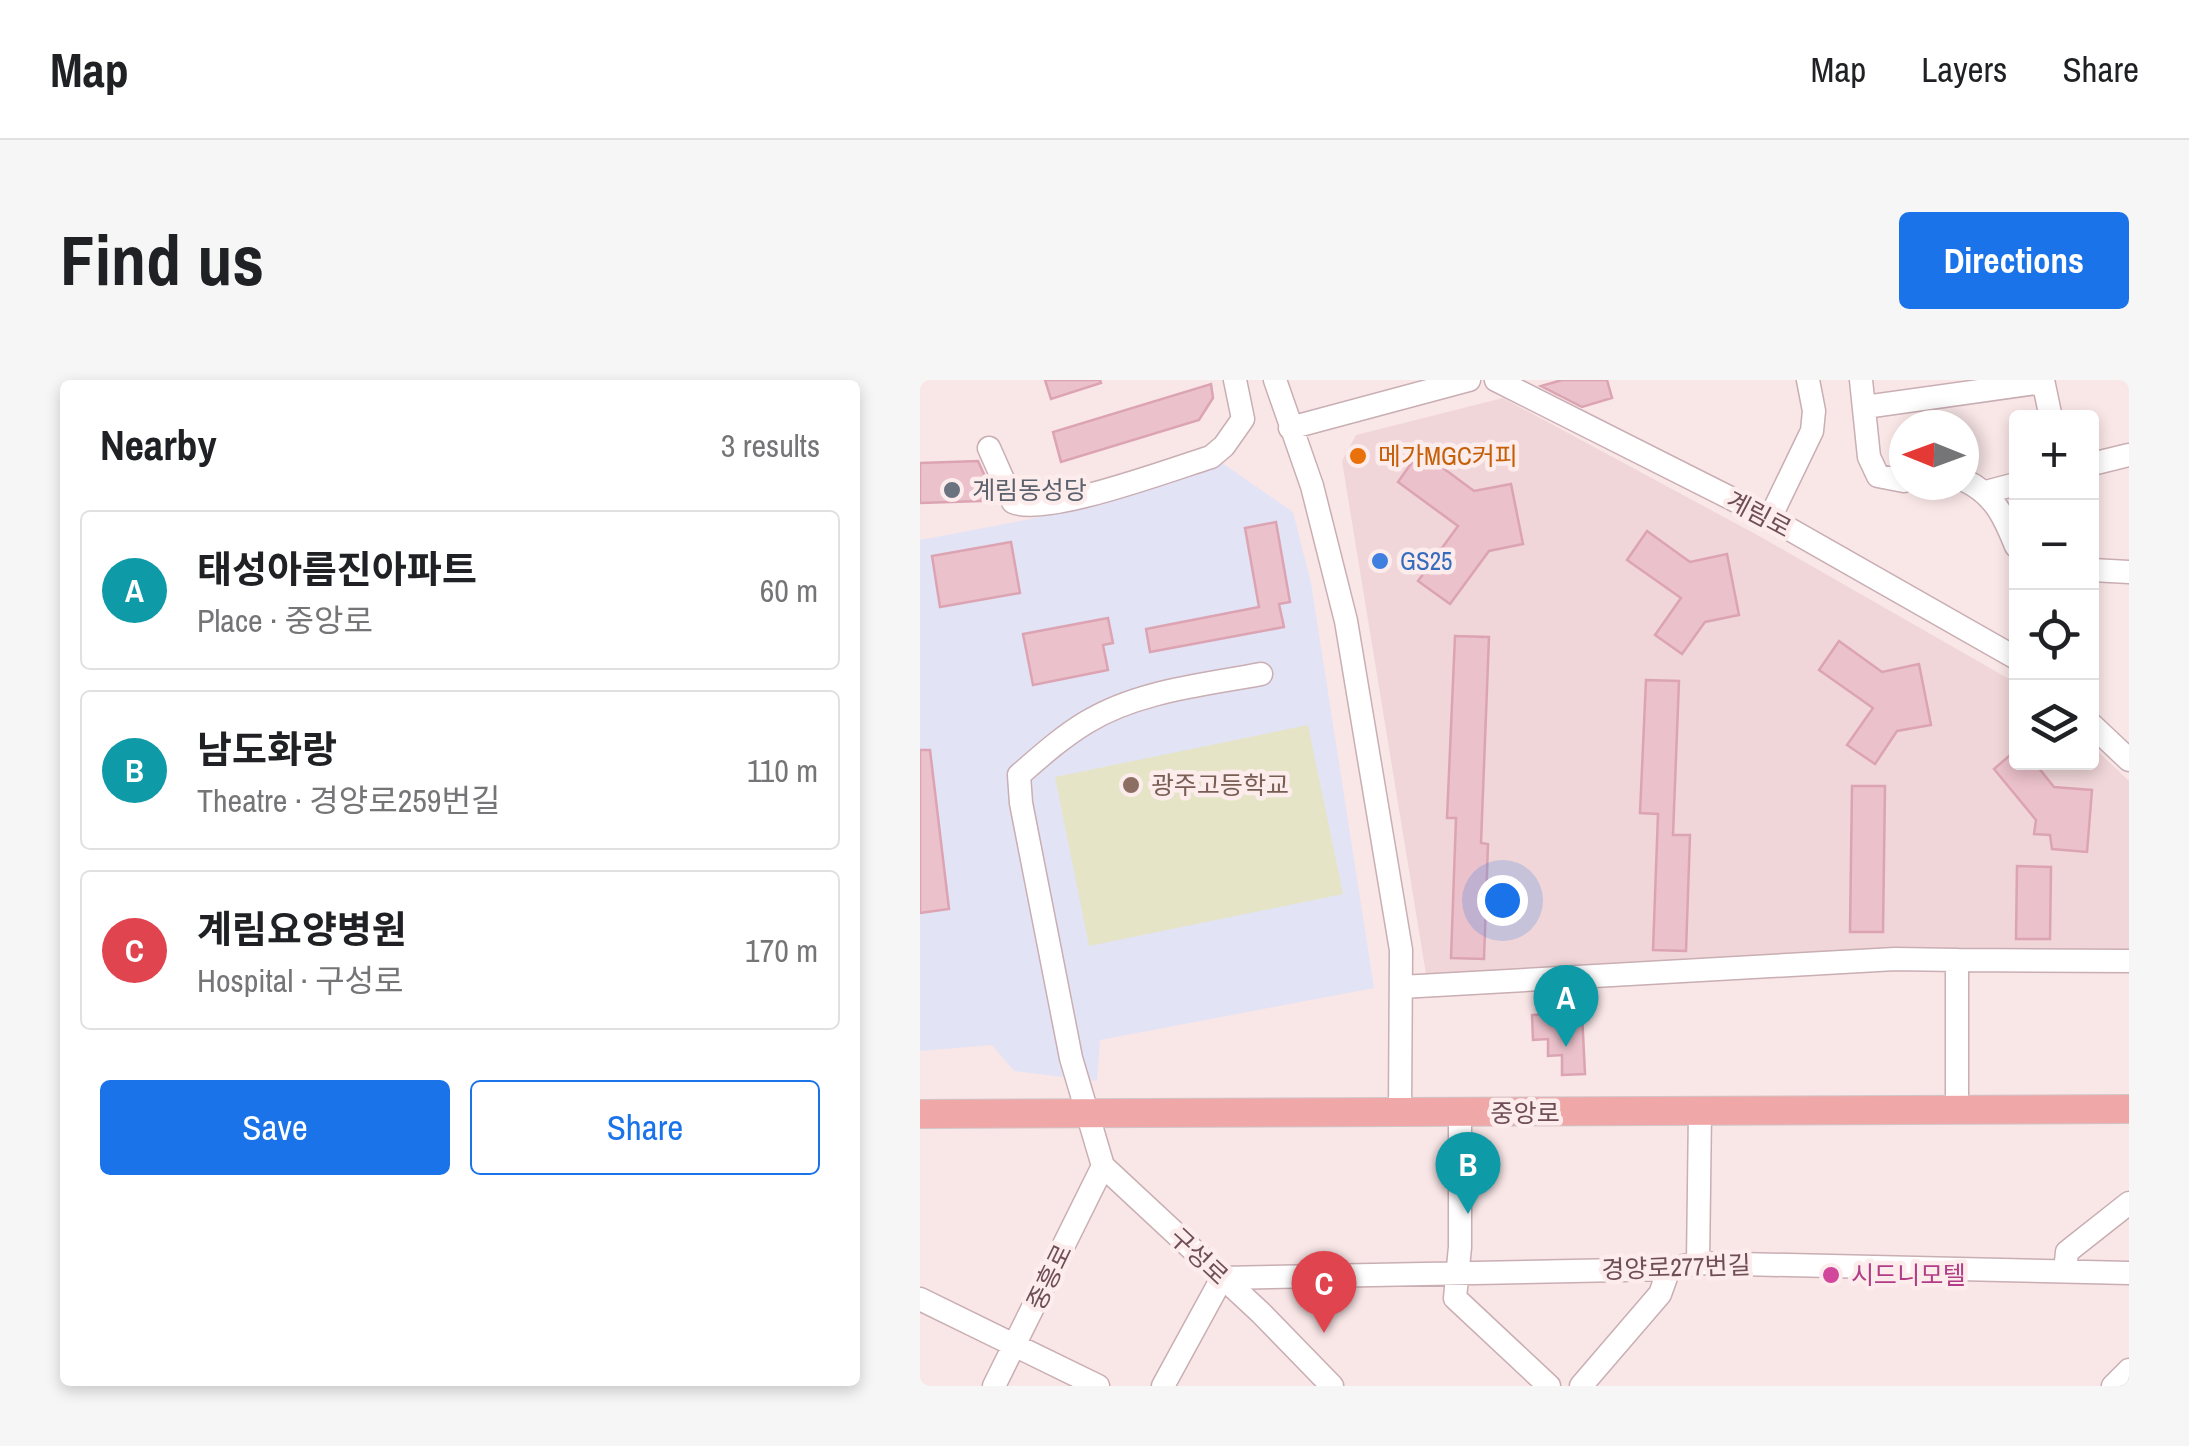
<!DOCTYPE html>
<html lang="en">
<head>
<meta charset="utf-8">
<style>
  :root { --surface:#fff; --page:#f6f6f6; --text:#202124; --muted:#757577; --line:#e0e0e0; --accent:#1a73e8 }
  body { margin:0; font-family:"Archivo Narrow","Noto Sans KR",sans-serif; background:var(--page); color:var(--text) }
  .controls { position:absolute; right:30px; top:30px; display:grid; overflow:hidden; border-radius:10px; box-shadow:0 5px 15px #0003 }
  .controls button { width:90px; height:90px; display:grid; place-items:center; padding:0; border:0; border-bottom:2px solid var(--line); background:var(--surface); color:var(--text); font:50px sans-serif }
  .compass { position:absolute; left:969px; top:30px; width:90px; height:90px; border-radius:50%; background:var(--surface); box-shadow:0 5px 15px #0003; rotate:271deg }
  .you { position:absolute; left:582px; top:520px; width:35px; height:35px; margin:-25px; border:8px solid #fff; border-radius:50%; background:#1a73e8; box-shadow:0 0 0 15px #1a73e833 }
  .badge { display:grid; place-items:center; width:65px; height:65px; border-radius:50%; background:var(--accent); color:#fff; font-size:32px; font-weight:700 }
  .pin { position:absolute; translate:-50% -82px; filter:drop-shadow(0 2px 5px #0008) }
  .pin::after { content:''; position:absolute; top:52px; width:35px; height:30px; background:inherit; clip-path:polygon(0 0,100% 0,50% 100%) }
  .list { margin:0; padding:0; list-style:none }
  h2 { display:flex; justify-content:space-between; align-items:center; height:130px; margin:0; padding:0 40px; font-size:42px }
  h2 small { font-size:32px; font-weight:400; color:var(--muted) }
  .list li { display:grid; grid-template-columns:65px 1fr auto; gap:30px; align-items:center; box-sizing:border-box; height:160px; margin:0 20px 20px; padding:0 20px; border:2px solid var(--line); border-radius:10px }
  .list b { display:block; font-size:38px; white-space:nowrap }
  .list p { margin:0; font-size:32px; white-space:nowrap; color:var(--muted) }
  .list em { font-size:32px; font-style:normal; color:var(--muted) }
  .actions { display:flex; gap:20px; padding:30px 40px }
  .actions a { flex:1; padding:22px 0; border:2px solid var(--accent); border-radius:10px; text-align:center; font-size:35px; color:var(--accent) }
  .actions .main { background:var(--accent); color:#fff }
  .icon { flex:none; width:55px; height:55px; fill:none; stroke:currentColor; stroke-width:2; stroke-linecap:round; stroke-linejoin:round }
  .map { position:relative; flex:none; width:1209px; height:1006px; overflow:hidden; border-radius:10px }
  header { display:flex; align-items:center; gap:60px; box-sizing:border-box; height:140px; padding:0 50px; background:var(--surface); border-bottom:2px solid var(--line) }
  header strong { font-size:48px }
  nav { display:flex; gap:55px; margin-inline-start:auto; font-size:35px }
  .intro { display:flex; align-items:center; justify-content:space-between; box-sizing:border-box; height:240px; padding:0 60px }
  h1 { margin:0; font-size:70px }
  .button { padding:25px 45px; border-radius:10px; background:var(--accent); color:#fff; font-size:35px; font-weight:700 }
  main { display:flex; gap:60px; padding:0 60px }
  aside { flex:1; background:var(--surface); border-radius:10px; box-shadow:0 5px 15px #0003 }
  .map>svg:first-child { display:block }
  .residential { fill:#f0d6d8 }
  .education { fill:#e3e3f6 }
  .green { fill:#e5e4c7 }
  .building { fill:#ebc1cb; stroke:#dca4b2; stroke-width:2.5 }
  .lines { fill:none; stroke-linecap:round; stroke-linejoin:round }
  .minor-casing { stroke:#c9aeb3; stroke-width:25 }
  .major-casing { stroke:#d1c6c9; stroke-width:30 }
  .minor { stroke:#fff; stroke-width:22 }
  .major { stroke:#f0a7a7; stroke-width:28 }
  .food-dot { fill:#e8710a; stroke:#fdecec; stroke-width:4 }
  .worship-dot { fill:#6b7280; stroke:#fdecec; stroke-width:4 }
  .shop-dot { fill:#3f7fe0; stroke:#fdecec; stroke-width:4 }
  .education-dot { fill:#8d6e63; stroke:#fdecec; stroke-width:4 }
  .hotel-dot { fill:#d1479c; stroke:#fdecec; stroke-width:4 }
  .labels { text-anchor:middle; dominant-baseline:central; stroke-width:9; stroke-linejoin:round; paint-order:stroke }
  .food-label { font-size:25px; fill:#c56008; stroke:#fdecec; text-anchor:start }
  .worship-label { font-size:25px; fill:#5b616d; stroke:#fdecec; text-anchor:start }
  .street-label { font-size:25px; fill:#6f4e57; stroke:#fdecec }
  .shop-label { font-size:25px; fill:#366cbe; stroke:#fdecec; text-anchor:start }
  .education-label { font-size:25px; fill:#785e54; stroke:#fdecec; text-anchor:start }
  .hotel-label { font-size:25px; fill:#b23c85; stroke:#fdecec; text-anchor:start }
</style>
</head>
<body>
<header>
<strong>Map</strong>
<nav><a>Map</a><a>Layers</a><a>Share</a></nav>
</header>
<div class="intro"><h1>Find us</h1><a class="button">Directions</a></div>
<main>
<aside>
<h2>Nearby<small>3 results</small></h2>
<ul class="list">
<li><span class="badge" style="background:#0f9aa8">A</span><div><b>태성아름진아파트</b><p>Place · 중앙로</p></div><em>60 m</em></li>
<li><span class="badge" style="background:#0f9aa8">B</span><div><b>남도화랑</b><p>Theatre · 경양로259번길</p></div><em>110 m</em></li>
<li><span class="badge" style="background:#e0444e">C</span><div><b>계림요양병원</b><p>Hospital · 구성로</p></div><em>170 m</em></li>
</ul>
<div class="actions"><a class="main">Save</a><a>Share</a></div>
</aside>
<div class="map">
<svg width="1209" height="1006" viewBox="0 0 1209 1006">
  <rect width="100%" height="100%" fill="#f9e6e7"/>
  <!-- residential -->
  <path class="residential" d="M 583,18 L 839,156 L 1096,303 L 1096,382 L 1172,382 L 1172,366 L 1209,401 L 1209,572 L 507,600 L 422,81 L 436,55 Z"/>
  <!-- education -->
  <path class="education" d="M 302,83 L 373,132 L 391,203 L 454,608 L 180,660 L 177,701 L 94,691 L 72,665 L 0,671 L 0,160 L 111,139 Z"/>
  <!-- green -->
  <path class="green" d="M 388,345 L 423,514 L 169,566 L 135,397 Z"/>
  <!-- building -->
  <path class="building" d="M 125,0 L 180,0 L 181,3 L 131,19 Z
    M 642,0 L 687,0 L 692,18 L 662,27 L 621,6 Z
    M 291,4 L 293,18 L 279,40 L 141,82 L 133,52 Z
    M 500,71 L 554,111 L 591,104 L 603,164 L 569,171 L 530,224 L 498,201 L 538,146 L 478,102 Z
    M 58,81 L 68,103 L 61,121 L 0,123 L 0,83 Z
    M 356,142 L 370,222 L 359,224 L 364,247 L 230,272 L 226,249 L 339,227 L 325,148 Z
    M 727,151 L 770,182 L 807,174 L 819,235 L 785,242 L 762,274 L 735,255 L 761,218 L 707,180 Z
    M 91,162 L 100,213 L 20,227 L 12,176 Z
    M 188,238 L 193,263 L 183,265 L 188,290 L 113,305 L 103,254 Z
    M 535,256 L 569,257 L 561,463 L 568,464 L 564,579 L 531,578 L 536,438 L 527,438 Z
    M 919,261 L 962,292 L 999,284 L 1011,345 L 977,351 L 955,384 L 927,365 L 953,328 L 899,290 Z
    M 726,300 L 759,301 L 753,455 L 770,455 L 766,571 L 733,570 L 738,434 L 720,433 Z
    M 0,370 L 10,370 L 29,529 L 0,533 Z
    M 1096,370 L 1096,382 L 1114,382 L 1134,407 L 1172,410 L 1167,472 L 1132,469 L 1130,455 L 1114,454 L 1116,440 L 1074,389 Z
    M 932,406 L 965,406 L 963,552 L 930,552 Z
    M 1097,486 L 1131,487 L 1130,559 L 1096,559 Z
    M 662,633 L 665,694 L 642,695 L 642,675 L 628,676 L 628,659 L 613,660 L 612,635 Z"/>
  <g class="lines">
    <defs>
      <path id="minor" d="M 355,0 L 392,106 L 426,241 L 481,570 L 480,733
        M 576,0 L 850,138 L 1096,278
        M 941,0 L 949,77 L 958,96 L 984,101
        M 1123,0 L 1131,38
        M 945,27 L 1123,2
        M 370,48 L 549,0
        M 69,68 L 93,122 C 124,137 252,89 291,77 L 304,66 L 323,39 L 315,0
        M 1172,84 L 1209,75
        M 1044,100 C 1074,114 1084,136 1096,166
        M 1066,112 L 1096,104
        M 850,138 L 892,51 L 894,31 L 888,0
        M 1172,190 L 1209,192
        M 341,294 C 283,305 218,311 167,342 C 142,357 121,376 99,395 L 101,423 L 151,678 L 183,786 L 341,933 L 412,1006
        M 1172,345 L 1209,380
        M 481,607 L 975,579 L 1037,580
        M 1037,729 L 1037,580 L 1209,581
        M 540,733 L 540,867 L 535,918 L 629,1006
        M 778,883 L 780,731
        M 1145,891 L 1147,872 L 1152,868 L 1209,823
        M 0,919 L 178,1006
        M 74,1006 L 183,786
        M 243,1006 L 302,898 L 749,889 L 778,883 L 1209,893
        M 661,1006 L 740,914 L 749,889
        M 1193,1006 L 1209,990"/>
      <path id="major" d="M 0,734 L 1209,729"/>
    </defs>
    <!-- minor casing -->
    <use href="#minor" class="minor-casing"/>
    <!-- major casing -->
    <use href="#major" class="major-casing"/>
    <!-- minor -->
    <use href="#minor" class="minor"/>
    <!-- major -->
    <use href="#major" class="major"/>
  </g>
  <!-- markers -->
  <circle class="food-dot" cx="438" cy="76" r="10"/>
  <circle class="worship-dot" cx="32" cy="110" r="10"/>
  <circle class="shop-dot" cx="460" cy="181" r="10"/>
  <circle class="education-dot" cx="211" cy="405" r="10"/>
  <circle class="hotel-dot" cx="911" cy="895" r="10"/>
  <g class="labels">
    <!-- food labels -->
    <g class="food-label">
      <text x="458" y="76">메가MGC커피</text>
    </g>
    <!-- worship labels -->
    <g class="worship-label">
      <text x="52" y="110">계림동성당</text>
    </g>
    <!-- street labels -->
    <g class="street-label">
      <text transform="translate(839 134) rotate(28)">계림로</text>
      <text x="605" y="733">중앙로</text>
      <text transform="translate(279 876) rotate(43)">구성로</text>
      <text transform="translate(756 887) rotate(-2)">경양로277번길</text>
      <text transform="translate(129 897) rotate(-64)">중흥로</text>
    </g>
    <!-- shop labels -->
    <g class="shop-label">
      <text x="480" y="181">GS25</text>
    </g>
    <!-- education labels -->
    <g class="education-label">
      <text x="231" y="405">광주고등학교</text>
    </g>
    <!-- hotel labels -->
    <g class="hotel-label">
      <text x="931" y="895">시드니모텔</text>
    </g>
  </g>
</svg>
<div class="controls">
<button>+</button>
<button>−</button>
<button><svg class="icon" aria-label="locate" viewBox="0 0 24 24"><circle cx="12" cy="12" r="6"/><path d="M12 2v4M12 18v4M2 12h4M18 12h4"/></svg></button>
<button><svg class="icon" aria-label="layers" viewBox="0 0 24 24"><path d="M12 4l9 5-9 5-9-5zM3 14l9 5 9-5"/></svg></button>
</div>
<svg class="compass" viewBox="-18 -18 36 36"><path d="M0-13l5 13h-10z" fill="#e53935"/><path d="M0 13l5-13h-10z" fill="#757577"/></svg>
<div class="you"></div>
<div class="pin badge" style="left:646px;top:667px;background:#0f9aa8">A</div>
<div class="pin badge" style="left:548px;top:834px;background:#0f9aa8">B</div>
<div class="pin badge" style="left:404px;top:953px;background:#e0444e">C</div>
</div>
</main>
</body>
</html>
